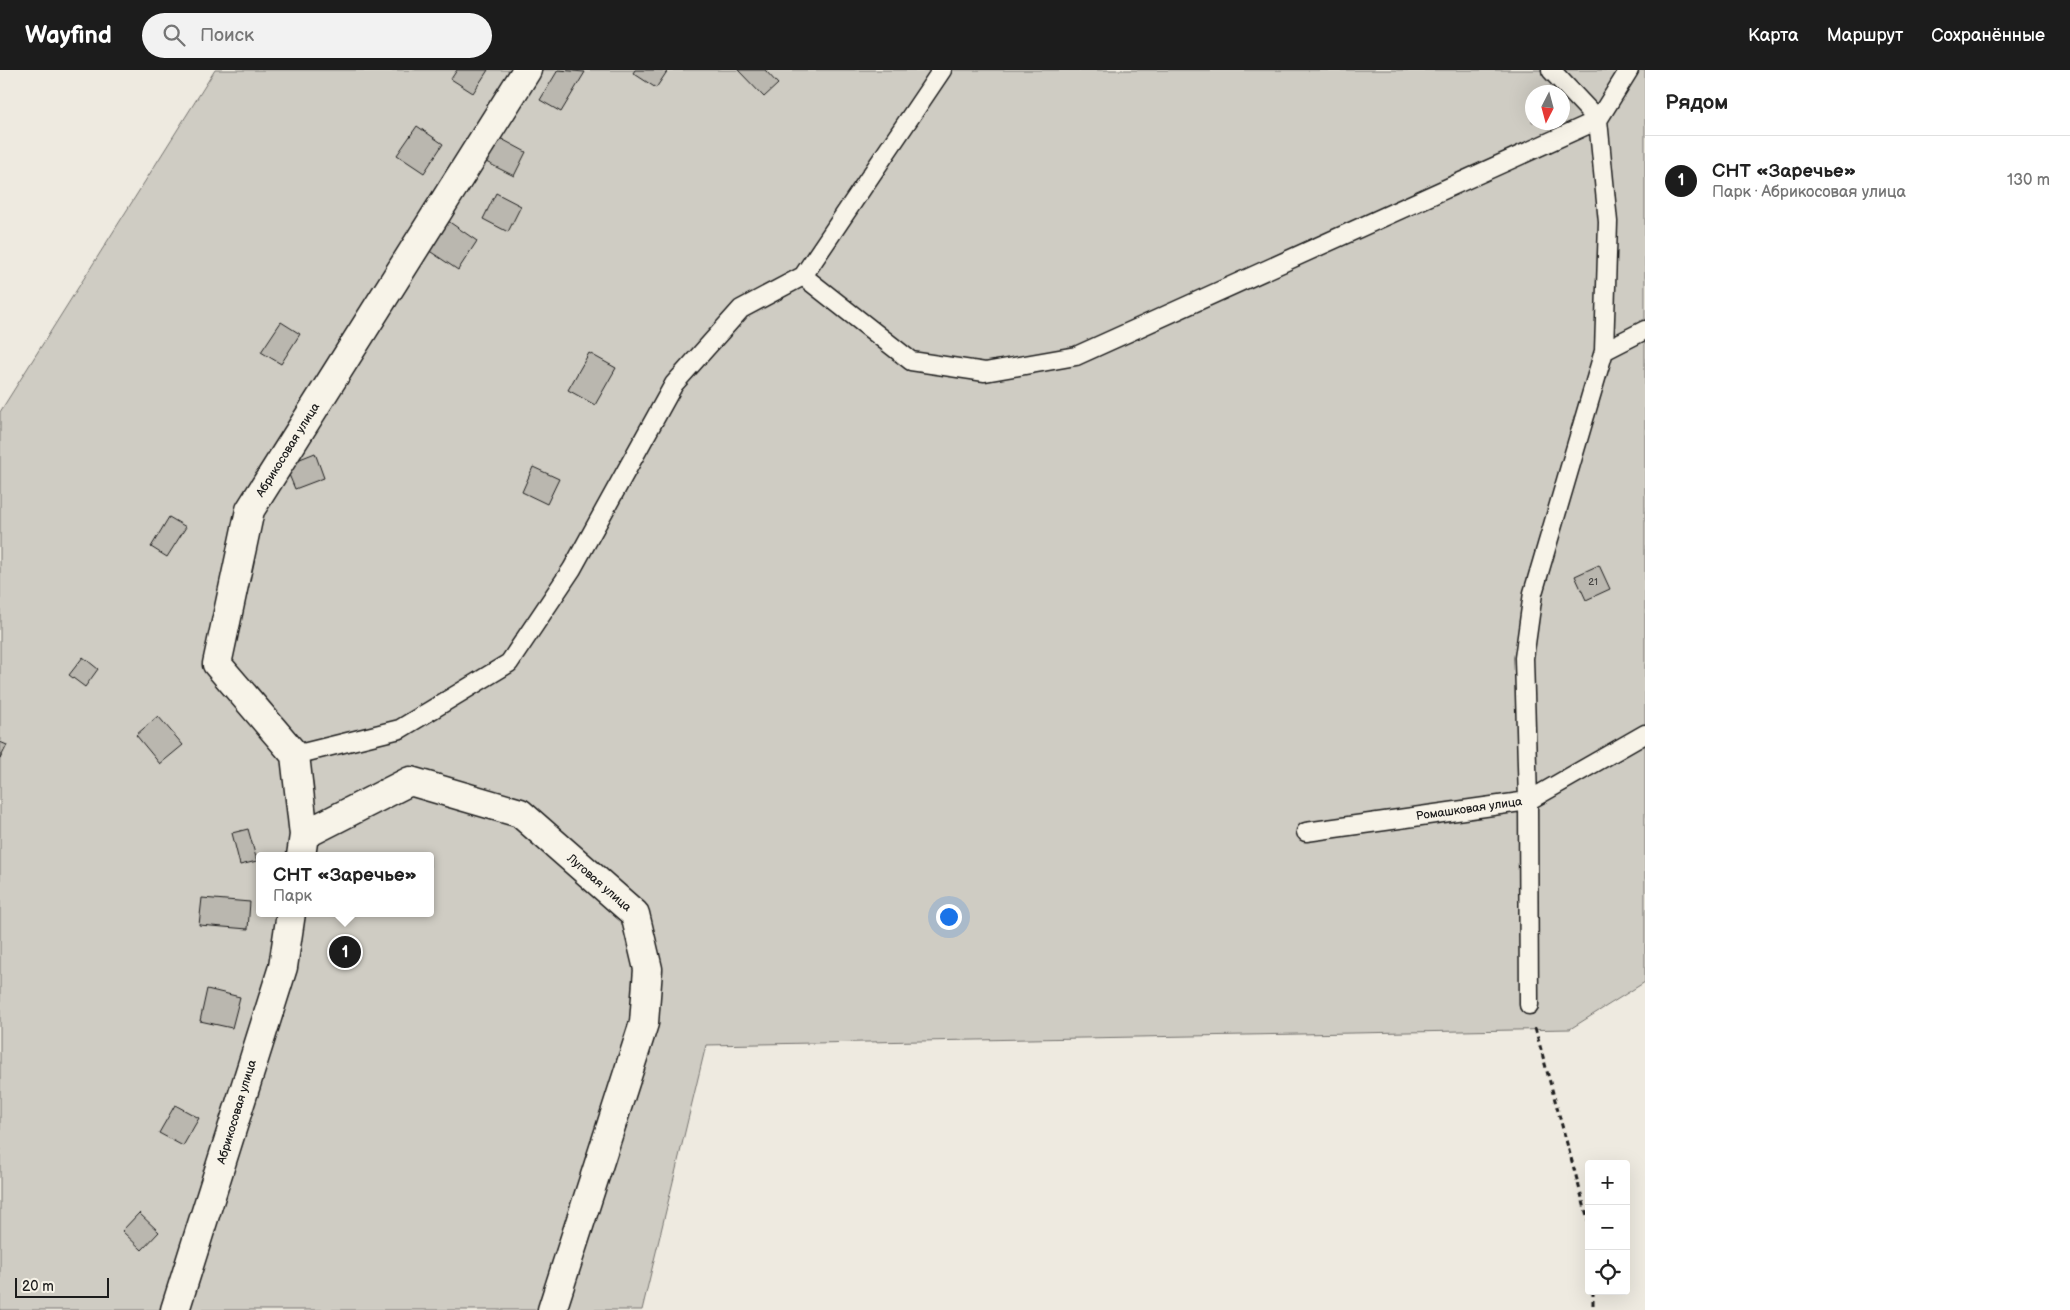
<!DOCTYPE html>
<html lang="ru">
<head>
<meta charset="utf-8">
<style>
  :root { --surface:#fff; --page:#f2f2f2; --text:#222; --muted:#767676; --line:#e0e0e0; --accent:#1c1c1c }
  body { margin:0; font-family:"Balsamiq Sans",sans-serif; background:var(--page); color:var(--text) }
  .controls { position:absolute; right:15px; bottom:15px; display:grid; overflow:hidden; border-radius:5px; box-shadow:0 5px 20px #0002 }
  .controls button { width:45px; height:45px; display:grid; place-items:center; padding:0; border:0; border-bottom:1px solid var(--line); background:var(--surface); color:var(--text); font:25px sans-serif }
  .compass { position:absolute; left:1525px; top:15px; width:45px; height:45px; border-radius:50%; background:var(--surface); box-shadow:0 5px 20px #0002; rotate:186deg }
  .scale { position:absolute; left:15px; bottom:12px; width:94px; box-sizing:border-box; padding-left:5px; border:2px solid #1c1c1c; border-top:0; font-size:14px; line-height:18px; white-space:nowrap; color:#1c1c1c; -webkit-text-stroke:4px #f7f3e8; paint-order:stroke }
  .you { position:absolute; left:948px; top:846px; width:18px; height:18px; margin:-12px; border:4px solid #fff; border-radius:50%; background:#1a73e8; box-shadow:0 0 0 8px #1a73e833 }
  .badge { display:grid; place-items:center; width:32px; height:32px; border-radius:50%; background:var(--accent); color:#fff; font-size:16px; font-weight:700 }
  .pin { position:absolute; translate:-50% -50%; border:2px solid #fff; box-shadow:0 1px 5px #0006 }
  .popup { position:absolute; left:256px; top:782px; width:178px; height:65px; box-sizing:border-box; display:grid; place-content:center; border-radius:5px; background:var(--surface); filter:drop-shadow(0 1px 4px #0005); font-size:16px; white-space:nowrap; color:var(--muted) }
  .popup b { font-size:19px; color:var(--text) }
  .popup::after { content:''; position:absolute; left:50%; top:100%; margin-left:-10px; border:10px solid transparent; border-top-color:var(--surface) }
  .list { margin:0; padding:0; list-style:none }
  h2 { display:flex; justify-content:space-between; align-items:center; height:65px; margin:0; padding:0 20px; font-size:21px }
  h2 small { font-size:16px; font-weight:400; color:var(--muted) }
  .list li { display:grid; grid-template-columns:32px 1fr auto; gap:15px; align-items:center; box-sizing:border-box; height:90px; padding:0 20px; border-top:1px solid var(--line) }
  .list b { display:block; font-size:19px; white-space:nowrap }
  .list p { margin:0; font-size:16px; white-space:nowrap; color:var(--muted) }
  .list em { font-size:16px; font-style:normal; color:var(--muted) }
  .icon { flex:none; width:28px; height:28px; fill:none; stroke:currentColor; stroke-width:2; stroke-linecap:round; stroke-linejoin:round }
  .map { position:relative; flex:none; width:1645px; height:1240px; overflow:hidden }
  header { display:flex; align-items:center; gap:30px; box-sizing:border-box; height:70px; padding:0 25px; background:var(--accent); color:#fff }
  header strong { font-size:24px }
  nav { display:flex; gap:28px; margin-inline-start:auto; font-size:18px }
  .search { width:350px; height:45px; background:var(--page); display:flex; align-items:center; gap:12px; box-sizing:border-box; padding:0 18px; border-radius:28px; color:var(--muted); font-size:19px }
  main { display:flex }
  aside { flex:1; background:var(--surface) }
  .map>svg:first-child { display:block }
  .green { fill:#cfccc3; stroke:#767470; fill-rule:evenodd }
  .building { fill:#bab7af; stroke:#1c1c1c }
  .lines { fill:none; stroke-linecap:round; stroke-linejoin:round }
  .lane-casing { stroke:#1c1c1c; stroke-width:21 }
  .street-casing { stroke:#1c1c1c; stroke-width:31 }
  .path { stroke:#1c1c1c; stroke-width:3; stroke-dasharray:5 4; stroke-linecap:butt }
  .lane { stroke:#f7f3e8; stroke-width:18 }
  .street { stroke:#f7f3e8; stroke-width:28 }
  .labels { text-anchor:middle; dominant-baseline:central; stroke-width:4.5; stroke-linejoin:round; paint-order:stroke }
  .number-label { font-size:10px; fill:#444341 }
  .street-label { font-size:12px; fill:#1c1c1c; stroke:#f7f3e8 }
</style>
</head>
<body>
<header>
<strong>Wayfind</strong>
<div class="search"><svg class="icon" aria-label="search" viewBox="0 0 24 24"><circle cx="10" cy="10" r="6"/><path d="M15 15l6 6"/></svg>Поиск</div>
<nav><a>Карта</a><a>Маршрут</a><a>Сохранённые</a></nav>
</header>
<main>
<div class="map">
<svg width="1645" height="1240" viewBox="0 0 1645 1240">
  <rect width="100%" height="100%" fill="#eeeae0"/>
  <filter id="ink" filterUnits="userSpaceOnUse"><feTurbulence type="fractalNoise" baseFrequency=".02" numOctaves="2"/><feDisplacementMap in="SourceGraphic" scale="10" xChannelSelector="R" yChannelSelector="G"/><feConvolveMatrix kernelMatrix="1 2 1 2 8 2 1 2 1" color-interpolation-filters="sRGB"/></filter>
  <g filter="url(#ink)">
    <!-- green -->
    <path class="green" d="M 215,0 L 1645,0 L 1645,912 L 1570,959 L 706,975 L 642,1240 L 0,1240 L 0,342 ZM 1532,22 L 1562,22 L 1562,52 L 1532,52 ZM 260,786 L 430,786 L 430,843 L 260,843 Z"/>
    <!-- building -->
    <path class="building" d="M 457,0 L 488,0 L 473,23 L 451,9 Z
      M 558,0 L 585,2 L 561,42 L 540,30 Z
      M 635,0 L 668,0 L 656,18 L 633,3 Z
      M 738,0 L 765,0 L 778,14 L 764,27 Z
      M 417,56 L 443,74 L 424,103 L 397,85 Z
      M 498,67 L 526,82 L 514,106 L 486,92 Z
      M 496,123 L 521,136 L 508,162 L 483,149 Z
      M 448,151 L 477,171 L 458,200 L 428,180 Z
      M 281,252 L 300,264 L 281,294 L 261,282 Z
      M 589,283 L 616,298 L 595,335 L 568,320 Z
      M 315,383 L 324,408 L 295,419 L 285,395 Z
      M 533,397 L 559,409 L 547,434 L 522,422 Z
      M 169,447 L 186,457 L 167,487 L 151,477 Z
      M 1599,495 L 1610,519 L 1586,530 L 1575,506 Z
      M 83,587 L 98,599 L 85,617 L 69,605 Z
      M 158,646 L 183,675 L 160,694 L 136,665 Z
      M 0,672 L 7,675 L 0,689 Z
      M 248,759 L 257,791 L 240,795 L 232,763 Z
      M 202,828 L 250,832 L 248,859 L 199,855 Z
      M 207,919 L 240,927 L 232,958 L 200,951 Z
      M 175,1035 L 199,1048 L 183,1076 L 159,1063 Z
      M 139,1143 L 159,1162 L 142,1180 L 122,1161 Z"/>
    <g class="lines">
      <defs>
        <path id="lane" d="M 803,206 L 911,291 L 985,302 L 1076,286 L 1598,50 L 1629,0
          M 1604,281 L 1645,260
          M 295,685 L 400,659 L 509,593 L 572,499 L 674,314 L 741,239 L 803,206 L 942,0
          M 1306,762 L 1528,731 L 1645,664
          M 1529,935 L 1528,731 L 1524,588 L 1533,523 L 1604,281 L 1608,152 L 1598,50 L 1551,0"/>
        <path id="street" d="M 304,765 L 410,711 L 520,743 L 635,844 L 648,899 L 644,953 L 552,1240
          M 301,786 L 304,765 L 295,685 L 217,594 L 250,440 L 527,0
          M 175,1240 L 283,897 L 291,843"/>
      </defs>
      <!-- lane casing -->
      <use href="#lane" class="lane-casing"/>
      <!-- street casing -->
      <use href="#street" class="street-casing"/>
      <!-- path -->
      <path class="path" d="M 1535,958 L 1589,1153
        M 1593,1221 L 1593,1240"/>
      <!-- lane -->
      <use href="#lane" class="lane"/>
      <!-- street -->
      <use href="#street" class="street"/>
    </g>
  </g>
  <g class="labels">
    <!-- number labels -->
    <g class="number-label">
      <text x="1593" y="512">21</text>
    </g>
    <!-- street labels -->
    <g class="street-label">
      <text transform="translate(288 380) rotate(-58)">Абрикосовая улица</text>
      <text transform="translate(1469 739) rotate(-8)">Ромашковая улица</text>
      <text transform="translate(599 813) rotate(41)">Луговая улица</text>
      <text transform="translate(237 1042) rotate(-73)">Абрикосовая улица</text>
    </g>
  </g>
</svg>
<div class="controls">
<button>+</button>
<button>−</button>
<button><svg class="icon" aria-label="locate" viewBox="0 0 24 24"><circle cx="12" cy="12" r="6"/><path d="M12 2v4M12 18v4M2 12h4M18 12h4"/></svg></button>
</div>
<svg class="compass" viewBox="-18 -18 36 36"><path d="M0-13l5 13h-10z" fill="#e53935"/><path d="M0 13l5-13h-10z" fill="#767676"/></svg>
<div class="scale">20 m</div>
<div class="you"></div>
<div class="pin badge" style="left:345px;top:882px">1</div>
<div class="popup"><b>СНТ «Заречье»</b>Парк</div>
</div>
<aside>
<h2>Рядом<small></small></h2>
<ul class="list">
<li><span class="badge">1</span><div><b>СНТ «Заречье»</b><p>Парк · Абрикосовая улица</p></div><em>130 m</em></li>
</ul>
</aside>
</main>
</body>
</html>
